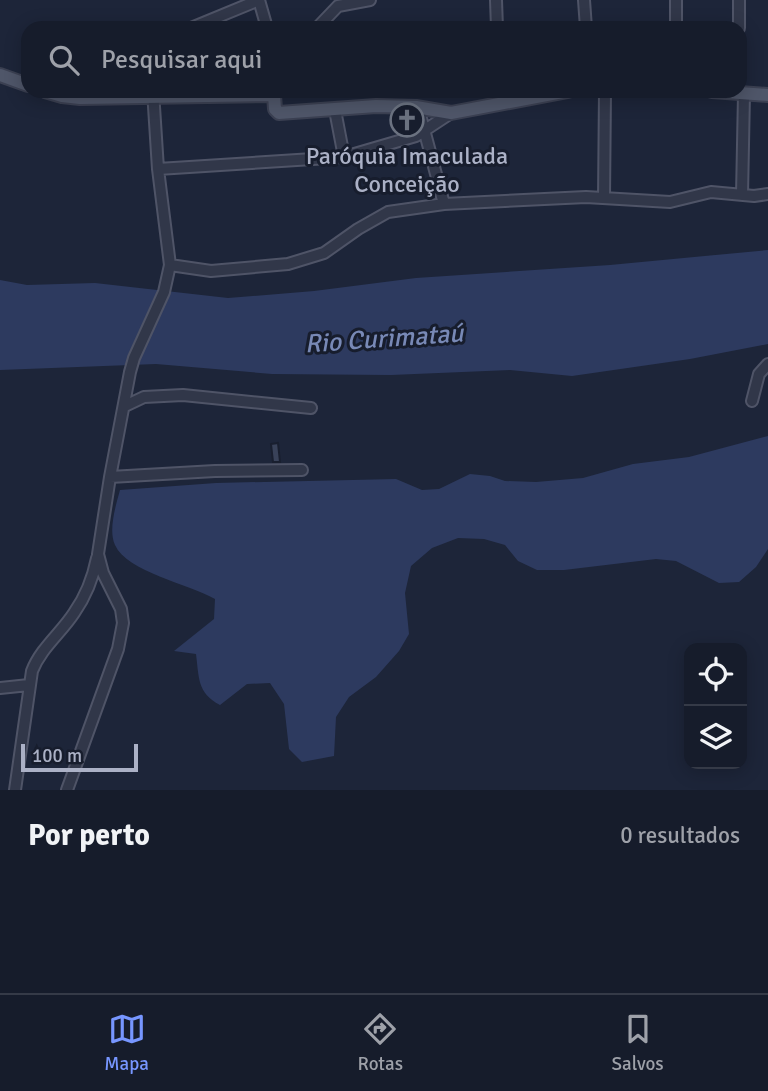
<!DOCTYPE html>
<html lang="pt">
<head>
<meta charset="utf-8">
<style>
  :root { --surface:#161c2b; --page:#232937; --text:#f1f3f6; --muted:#9ea1a9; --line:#353a47; --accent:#7796ff }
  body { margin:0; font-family:Signika,sans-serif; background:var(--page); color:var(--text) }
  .controls { position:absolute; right:21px; bottom:21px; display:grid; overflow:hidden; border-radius:14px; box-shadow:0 4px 18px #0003 }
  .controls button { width:63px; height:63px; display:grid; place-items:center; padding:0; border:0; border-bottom:2px solid var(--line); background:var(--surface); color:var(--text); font:35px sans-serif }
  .scale { position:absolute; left:21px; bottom:18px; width:117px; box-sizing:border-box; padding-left:7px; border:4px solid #abb1c6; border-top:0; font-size:19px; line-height:24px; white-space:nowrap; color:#abb1c6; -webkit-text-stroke:5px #171d2d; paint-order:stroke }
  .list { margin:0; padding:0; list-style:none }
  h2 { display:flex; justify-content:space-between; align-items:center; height:91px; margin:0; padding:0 28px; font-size:30px }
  h2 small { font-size:23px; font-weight:400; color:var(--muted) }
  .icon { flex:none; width:38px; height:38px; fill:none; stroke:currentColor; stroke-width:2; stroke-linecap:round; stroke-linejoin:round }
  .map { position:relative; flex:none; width:768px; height:790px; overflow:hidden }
  .search { position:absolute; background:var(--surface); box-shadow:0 4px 18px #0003; left:21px; right:21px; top:21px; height:77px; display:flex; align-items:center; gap:18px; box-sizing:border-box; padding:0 24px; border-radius:21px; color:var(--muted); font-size:26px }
  .sheet { height:203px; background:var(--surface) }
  nav { display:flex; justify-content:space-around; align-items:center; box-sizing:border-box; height:98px; border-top:2px solid var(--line); background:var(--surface); font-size:19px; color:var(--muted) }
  nav a { display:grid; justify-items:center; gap:4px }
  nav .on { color:var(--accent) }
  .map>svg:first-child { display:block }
  .water { fill:#2d3a5f }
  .building { fill:#394259; stroke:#191f2f; stroke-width:2 }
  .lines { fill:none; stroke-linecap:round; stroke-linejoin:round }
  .minor-casing { stroke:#4f5467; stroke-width:14 }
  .major-casing { stroke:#3b4052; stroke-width:16 }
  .minor { stroke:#313749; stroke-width:10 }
  .major { stroke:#4f5669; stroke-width:12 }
  .labels { text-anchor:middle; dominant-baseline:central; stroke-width:6; stroke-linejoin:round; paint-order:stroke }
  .poi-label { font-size:24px; fill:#abb1c6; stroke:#171d2d }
  .water-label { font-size:26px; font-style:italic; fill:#7889b6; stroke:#171d2d }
</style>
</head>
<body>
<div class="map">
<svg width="768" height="790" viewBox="0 0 768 790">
  <rect width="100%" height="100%" fill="#1d2539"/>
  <!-- water -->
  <path class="water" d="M 768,250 L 768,344 L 690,359 L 572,376 L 510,370 L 391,375 L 272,374 L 156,364 L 0,370 L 0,280 L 27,285 L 95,283 L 228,298 L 314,291 L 416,278 L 610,265 Z
    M 768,436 L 768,549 L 756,567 L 739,582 L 719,583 L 676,561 L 656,559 L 564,570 L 537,570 L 518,561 L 505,545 L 484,539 L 458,538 L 432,548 L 411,566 L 405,593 L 409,634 L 399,651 L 376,677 L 349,697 L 336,717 L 334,756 L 302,762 L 289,749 L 284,704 L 270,683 L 247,684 L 220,705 C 197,693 199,677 196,654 L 174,651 L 214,619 L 215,599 C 189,584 127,572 115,545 C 108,530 116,505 120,490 L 216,483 L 396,479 L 422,490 L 439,489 L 470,474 L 490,476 L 505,481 L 536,482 L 583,478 L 633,464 L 689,457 Z"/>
  <!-- building -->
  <path class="building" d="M 278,443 L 280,462 L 273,462 L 271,444 Z"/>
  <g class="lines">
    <defs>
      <path id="minor" d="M 259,0 L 267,28
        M 496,0 L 497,28
        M 584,0 L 586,28
        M 739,0 L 739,28
        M 191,28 L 259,0
        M 317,28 L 338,6 L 370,0
        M 676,28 L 676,0
        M 418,107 L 444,204
        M 335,110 L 344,157
        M 158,169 L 344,157 L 416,136 L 451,113
        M 742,195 L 744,94
        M 604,198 L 605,91
        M 170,265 L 211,271 L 288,264 L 324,253 L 358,229 L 388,212 L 444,204 L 586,197 L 670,202 L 711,192 L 754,196 L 768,194
        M 752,401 L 759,374 L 768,364
        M 125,406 L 144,397 L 183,395 L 311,408
        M 110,477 L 215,471 L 302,470
        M 0,688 L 29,685
        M 15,790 L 32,671 C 41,648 61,633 74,613 C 86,596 93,578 97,558
        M 67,790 L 118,649 L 123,623 L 121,609 L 103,573 L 98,554 L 110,477 L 130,372 L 134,358 L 164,292 L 170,265 L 158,169 L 153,91"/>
      <path id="major" d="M 0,75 L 28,85
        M 45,91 L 62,96 L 80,98 L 274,95 L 275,109 L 279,113 L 376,106 L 416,107 L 451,113 L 568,91
        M 712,91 L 768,95"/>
    </defs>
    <!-- minor casing -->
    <use href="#minor" class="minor-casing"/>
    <!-- major casing -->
    <use href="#major" class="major-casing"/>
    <!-- minor -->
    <use href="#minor" class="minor"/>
    <!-- major -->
    <use href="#major" class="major"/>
  </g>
  <!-- icons -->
  <defs>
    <symbol id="church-ring" viewBox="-11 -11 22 22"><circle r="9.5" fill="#171d2d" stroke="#6b7280" stroke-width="1.5"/><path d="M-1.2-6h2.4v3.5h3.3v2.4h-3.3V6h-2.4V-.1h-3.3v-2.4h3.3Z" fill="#6b7280"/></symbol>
  </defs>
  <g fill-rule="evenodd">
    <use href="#church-ring" x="388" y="101" width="38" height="38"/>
  </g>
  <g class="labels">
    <!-- poi labels -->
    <g class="poi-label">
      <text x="407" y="156">Paróquia Imaculada<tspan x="407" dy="28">Conceição</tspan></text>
    </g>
    <!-- water labels -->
    <g class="water-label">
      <text transform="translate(384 339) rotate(-4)">Rio Curimataú</text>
    </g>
  </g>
</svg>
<div class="controls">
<button><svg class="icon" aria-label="locate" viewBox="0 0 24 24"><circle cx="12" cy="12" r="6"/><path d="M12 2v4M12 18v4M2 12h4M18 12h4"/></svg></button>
<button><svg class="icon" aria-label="layers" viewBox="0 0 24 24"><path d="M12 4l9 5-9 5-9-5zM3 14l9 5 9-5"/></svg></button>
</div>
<div class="scale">100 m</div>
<div class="search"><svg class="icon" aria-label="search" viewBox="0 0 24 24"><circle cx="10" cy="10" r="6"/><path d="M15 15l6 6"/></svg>Pesquisar aqui</div>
</div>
<section class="sheet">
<h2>Por perto<small>0 resultados</small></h2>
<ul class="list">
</ul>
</section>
<nav>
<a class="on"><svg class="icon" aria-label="map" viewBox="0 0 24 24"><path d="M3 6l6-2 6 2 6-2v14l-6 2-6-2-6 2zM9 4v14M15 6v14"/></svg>Mapa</a>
<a><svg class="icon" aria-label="directions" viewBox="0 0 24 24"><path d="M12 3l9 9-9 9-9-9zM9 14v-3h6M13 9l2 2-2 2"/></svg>Rotas</a>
<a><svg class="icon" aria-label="saved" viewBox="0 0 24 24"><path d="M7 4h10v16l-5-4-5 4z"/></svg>Salvos</a>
</nav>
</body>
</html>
